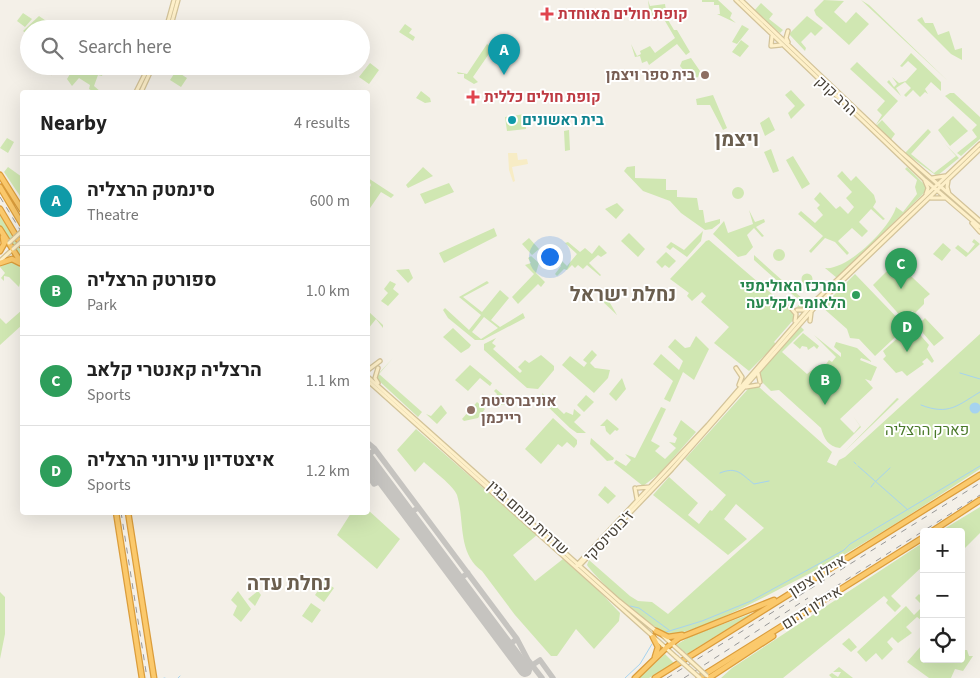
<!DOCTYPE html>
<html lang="en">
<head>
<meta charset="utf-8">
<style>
  :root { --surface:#fff; --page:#f2f2f2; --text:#222; --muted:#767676; --line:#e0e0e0; --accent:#b45309 }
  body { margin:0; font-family:"Source Sans 3",Heebo,sans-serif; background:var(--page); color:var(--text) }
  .controls { position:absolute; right:15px; bottom:15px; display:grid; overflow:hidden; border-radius:5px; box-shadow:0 5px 20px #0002 }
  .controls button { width:45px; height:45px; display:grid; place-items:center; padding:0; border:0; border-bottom:1px solid var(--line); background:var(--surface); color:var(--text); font:25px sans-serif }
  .you { position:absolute; left:549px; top:256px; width:18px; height:18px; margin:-12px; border:4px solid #fff; border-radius:50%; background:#1a73e8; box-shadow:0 0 0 8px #1a73e833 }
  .badge { display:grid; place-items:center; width:32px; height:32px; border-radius:50%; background:var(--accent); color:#fff; font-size:16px; font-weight:700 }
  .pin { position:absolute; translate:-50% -41px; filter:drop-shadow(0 1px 2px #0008) }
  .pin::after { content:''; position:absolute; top:26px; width:18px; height:15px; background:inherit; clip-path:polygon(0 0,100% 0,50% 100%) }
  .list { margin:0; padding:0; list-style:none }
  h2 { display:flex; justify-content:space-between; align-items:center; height:65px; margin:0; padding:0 20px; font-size:21px }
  h2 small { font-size:16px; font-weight:400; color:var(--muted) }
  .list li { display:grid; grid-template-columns:32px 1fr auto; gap:15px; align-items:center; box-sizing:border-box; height:90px; padding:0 20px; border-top:1px solid var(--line) }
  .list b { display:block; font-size:19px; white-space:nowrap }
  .list p { margin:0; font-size:16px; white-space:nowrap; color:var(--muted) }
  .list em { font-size:16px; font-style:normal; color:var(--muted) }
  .icon { flex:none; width:28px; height:28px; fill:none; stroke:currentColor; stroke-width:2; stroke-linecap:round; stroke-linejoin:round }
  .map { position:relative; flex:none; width:980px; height:678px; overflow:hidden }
  .search { position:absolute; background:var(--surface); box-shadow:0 5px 20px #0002; left:20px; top:20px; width:350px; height:55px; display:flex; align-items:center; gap:12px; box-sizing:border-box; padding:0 18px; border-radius:28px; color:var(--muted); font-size:19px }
  .panel { position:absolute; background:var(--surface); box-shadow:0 5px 20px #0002; left:20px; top:90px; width:350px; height:425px; border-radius:5px }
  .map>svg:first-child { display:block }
  .green { fill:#d0e7b2; fill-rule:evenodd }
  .sand { fill:#f7ecc5 }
  .water { fill:#a6d3ef }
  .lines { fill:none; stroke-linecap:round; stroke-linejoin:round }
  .stream { stroke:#a6d3ef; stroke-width:1 }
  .taxiway { stroke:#c6c4c0; stroke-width:5.5 }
  .runway { stroke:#c6c4c0; stroke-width:14 }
  .secondary-casing { stroke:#d3c399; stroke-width:5.5 }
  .motorway-casing { stroke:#db9d3b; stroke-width:7 }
  .secondary { stroke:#fef0c9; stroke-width:3 }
  .motorway { stroke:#fbc96c; stroke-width:4.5 }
  .rail { stroke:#979797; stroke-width:1; stroke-dasharray:6 6; stroke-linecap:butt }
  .secondary-bridge-casing { stroke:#d3c399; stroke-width:5.5; stroke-linecap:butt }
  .secondary-bridge { stroke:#fef0c9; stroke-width:3 }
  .health-dot { fill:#e0444e; stroke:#fff; stroke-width:2 }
  .education-dot { fill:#8d6e63; stroke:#fff; stroke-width:2 }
  .culture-dot { fill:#0f9aa8; stroke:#fff; stroke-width:2 }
  .leisure-dot { fill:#2e9e5b; stroke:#fff; stroke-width:2 }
  .labels { text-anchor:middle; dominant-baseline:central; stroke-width:4; stroke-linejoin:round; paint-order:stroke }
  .health-label { font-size:15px; font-weight:bold; fill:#be3a42; stroke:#fff; text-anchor:start }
  .education-label { font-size:15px; font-weight:bold; fill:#785e54; stroke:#fff; text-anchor:end }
  .street-label { font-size:15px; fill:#474137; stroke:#fff }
  .culture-label { font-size:15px; font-weight:bold; fill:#0d838f; stroke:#fff; text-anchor:start }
  .leisure-label { font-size:15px; font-weight:bold; fill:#27864d; stroke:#fff; text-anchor:end }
  .park-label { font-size:15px; fill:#4a792a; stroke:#fff }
  .district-label { font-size:20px; font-weight:bold; fill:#6a5e4e; stroke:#fff }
</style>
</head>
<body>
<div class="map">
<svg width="980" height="678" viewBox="0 0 980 678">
  <rect width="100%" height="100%" fill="#f4f0e8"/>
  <!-- green -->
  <path class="green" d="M 648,0 L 650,6 L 665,4 L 667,17 L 663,11 L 650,17 Z
    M 702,0 L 718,0 L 732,13 L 730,18 L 736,23 L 717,14 L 720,14 L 719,5 L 714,5 L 714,2 L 702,2 Z
    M 824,0 L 844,1 L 834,12 L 846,23 L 856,12 L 869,24 L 849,45 L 816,15 L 814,10 Z
    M 861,0 L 869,5 L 950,83 L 949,82 Z
    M 761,3 L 773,14 L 769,19 L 783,30 L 780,33 L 754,11 Z
    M 23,13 L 32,19 L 25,27 L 17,21 Z
    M 39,16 L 52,25 L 49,29 L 29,29 L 29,36 L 23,31 Z
    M 807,16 L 823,28 L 815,36 L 811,32 L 801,42 L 806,48 L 805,51 L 789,34 Z
    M 922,17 L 925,23 L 933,23 L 938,35 L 949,31 L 955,50 L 962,48 L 962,60 L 951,54 L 917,20 Z
    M 668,20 L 674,30 L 677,30 L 690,52 L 686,55 L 677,44 L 649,65 L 647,61 L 642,63 L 640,56 L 635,57 L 631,44 L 637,56 L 641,54 L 640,51 L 650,46 L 655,53 L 675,38 L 665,21 Z
    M 405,24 L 412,29 L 409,33 L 415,37 L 413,41 L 399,32 Z
    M 742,25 L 749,29 L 737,44 L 732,42 Z
    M 741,40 L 749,46 L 740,57 L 732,52 Z
    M 487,44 L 493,48 L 473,77 L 478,82 L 474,84 L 464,78 L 464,74 L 458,74 L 457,72 L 467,74 Z
    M 911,53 L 941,82 L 941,91 L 931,82 L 925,89 L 928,94 L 925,92 L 920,97 L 913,90 L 906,97 L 904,95 L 911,88 L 905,82 L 896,88 L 901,96 L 887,82 L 889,80 L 894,87 L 897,84 L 892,77 L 899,83 L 906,81 L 917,69 L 908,61 L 902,67 L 900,66 Z
    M 691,58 L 700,71 L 698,77 L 692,80 L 680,66 L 682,61 Z
    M 857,62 L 898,101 L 875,126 L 882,115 L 877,110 L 885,101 L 850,69 Z
    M 370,63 L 379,70 L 369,84 L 359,77 Z
    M 56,66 L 104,68 L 102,76 L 98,75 L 94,86 L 101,92 L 94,92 L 89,89 L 90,85 L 79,78 L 72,86 L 67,79 L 70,74 L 63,70 L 62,71 L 57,68 L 51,76 Z
    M 176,71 L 187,78 L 181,87 L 170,80 Z
    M 791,90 L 805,105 L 791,119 L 788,113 L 795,106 L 785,95 Z
    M 421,91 L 430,98 L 431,102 L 425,103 L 416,98 Z
    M 950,93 L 954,93 L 980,117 L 980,139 L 961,156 L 957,153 L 977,137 L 972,130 L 977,125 L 945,96 Z
    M 713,95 L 727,128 L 723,130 L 710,105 L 697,105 L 696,99 Z
    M 525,114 L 526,129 L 507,131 L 505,117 Z
    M 953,116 L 968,131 L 950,146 L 938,130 Z
    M 769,117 L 775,130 L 765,136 L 760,123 Z
    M 882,120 L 895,134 L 890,141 L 875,127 Z
    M 928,129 L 931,132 L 911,154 L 934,173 L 956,156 L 945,144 L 959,158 L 937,176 L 905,153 Z
    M 569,130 L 570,150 L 565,151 L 564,131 Z
    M 7,138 L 14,142 L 8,153 L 0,148 Z
    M 771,149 L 779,171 L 773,173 L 764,152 Z
    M 793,156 L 810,184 L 802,189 L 786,160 Z
    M 0,166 L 4,172 L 8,167 L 22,177 L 22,199 Z
    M 635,166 L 635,178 L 666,179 L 666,190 L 677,190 L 677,197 L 697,198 L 699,210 L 703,210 L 705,223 L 720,219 L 720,223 L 712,229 L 705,230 L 681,213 L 670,201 L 643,191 L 624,171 L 627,167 Z
    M 423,167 L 433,176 L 408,188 L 406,185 Z
    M 907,167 L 925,185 L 926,191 L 837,278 L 825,268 C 847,271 891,227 896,207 L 903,212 L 917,194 L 915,187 L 917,180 L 905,169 Z
    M 842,171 L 851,181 L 856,176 L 874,195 L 876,202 L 873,207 L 885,219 L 883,220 L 871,209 L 859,222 L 868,231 L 862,237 L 852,228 L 838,241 L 849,253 L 847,255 L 835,242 L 825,238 L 811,253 L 809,251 L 823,236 L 798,214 L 801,211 L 815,223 L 823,215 L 817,208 L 820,205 L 814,199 L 820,192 L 836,209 L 840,206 L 848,214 L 854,207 L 846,198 L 852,192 L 837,176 Z
    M 368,178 L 394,195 L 391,198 L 381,192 L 368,211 L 368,191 L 371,185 Z
    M 449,183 L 454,192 L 425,204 L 420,194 Z
    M732 193a6 6 0 1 1 12 0a6 6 0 1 1-12 0Z
    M 617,203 L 624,210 L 616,219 L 605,209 Z
    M 749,210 L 755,222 L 764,219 L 765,222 L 756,227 L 764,236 L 762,237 L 754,228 L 747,235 L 753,247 L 746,255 L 738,257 L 713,234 L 724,221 L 728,233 L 753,224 Z
    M 0,215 L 22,253 L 22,261 L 0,226 Z
    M 494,228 L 497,236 L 444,263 L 439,253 Z
    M 703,231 L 701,241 L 687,257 L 673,247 L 670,250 L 666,247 L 671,242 L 684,250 Z
    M 629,233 L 645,249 L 638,257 L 621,241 Z
    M 529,238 L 539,249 L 532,255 L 522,244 Z
    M 974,239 L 980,244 L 966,257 L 955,248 L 958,245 L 968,253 L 975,244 L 972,242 Z
    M 709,240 L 794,313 L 795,318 L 774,342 L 776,344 L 749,371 L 714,343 L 729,327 L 701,302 L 706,296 L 702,292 L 692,301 L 687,296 L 689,293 L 670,279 L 706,241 Z
    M 568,242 L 580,252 L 585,248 L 592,254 L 599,245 L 607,253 L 601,257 L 598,255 L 589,263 L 601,275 L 600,276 L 587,265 L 583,269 L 578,265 L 575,268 L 572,265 L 567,270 L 564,269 L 557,276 L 555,274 L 561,266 L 560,264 L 562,261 L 567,266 L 577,254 L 565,243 Z
    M 943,243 L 951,250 L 942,261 L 933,254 Z
    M773 255a6 6 0 1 1 12 0a6 6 0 1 1-12 0Z
    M 666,252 L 676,261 L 669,268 L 665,265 L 662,268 L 656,262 Z
    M 754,255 L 804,300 L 813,300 L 805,309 L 797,307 L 801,302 L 754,260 Z
    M 531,256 L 539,263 L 536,273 L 545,282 L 541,287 L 538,284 L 518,304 L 512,297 L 534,274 L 525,265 L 531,263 L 528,258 Z
    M 9,262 L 17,264 L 22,270 L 22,279 L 20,281 L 22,284 L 20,283 L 19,287 L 9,277 L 4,276 L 4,281 L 1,278 L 5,273 L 0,267 Z
    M 896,262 L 930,294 L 924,299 L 924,304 L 915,313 L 912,311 L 903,319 L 873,285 Z
    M 409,269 L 413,278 L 408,283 L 396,270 Z
    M801.5 279a5.5 5.5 0 1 1 11 0a5.5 5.5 0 1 1-11 0Z
    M 855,274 L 906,327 L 875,356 L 859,339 L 850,338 L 847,329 L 822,307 Z
    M 390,281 L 396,284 L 393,289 L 399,294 L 388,306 L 381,301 L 388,293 L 384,289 Z
    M 487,281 L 489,283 L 463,297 L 482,312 L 500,290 L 509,298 L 491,320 L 500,327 L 523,313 L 525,318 L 483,340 L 475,340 L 448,318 L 443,310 L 445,308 L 469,330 L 481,315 L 459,297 ZM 484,317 L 498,328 L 481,339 L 472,332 Z
    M 610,294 L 612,301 L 610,303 L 617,315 L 601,300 Z
    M 22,310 L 22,325 L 0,345 L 0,318 L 6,324 Z
    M 368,311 L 383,325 L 383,328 L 376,319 L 368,329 Z
    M 925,318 L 944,338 L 934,346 L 917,326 Z
    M 800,326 L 804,330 L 782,352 L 807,374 L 816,367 L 821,371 L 829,360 L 832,362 L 836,357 L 814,335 L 841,357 L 841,353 L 834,347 L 836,342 L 857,348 L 872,362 L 861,358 L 860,360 L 877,367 L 871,381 L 865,379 L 873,388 L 840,419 L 854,433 L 860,426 L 853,416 L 861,427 L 840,448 C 828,447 824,438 821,428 L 779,390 L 771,391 L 760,380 L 759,372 Z
    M 453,328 L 471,345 L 469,348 L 461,353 L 443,337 Z
    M 908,329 L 912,331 L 915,329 L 929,345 L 927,349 L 934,361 L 932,363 L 927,358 L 922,362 L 924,364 L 907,376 L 902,371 L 896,373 L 883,359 L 886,356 L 883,351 Z
    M 803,333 L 819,346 L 817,349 L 814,346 L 808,350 L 807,347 L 802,346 L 800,349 L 793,343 Z
    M 980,334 L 980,469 C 922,507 863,546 801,578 C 760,599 718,623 673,635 C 653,632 599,582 587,565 L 589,560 L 630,596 L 638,601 L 652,602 L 668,614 L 764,528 L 736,504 L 724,519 L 747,539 L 728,555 L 653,495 L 669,477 L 698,503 L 688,515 L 699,524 L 710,510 L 712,511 L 726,495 L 685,459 L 748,389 L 752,386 L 759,387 L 832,452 L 827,462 L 836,466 L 839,460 L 845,457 Z
    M 696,336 L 709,349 L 694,380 L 683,372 L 670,402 L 664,399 L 673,381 L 653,364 L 661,354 L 679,370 L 683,361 L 668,347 L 675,339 L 685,348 L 690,347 Z
    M 496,338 L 492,343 L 496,346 L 493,349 L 520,373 L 522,371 L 518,367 L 525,360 L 529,363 L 541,355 L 554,366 L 554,370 L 538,389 L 527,388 L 484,350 L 484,344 Z
    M 592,350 L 597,355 L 590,363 L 595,368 L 610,370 L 608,378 L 594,393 L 562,365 L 570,356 L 584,367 L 587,363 L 583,360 Z
    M 393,358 L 379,374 L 422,412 L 418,417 L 377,379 L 379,373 Z
    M 470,365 L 492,383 L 490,386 L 480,378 L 468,391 L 455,380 Z
    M 622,378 L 626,389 L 616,401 L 609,394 Z
    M 496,389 L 509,400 L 511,404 L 501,405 L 498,408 L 494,405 L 497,401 L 500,403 L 501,402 L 496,397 L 497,394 L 494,391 Z
    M 542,393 L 564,414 L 566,412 L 573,415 L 574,409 L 581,415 L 574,422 L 586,433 L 577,433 L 570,428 L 544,403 Z
    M 586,395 L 594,402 L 584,412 L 577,405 Z
    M 897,398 L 899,399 L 845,451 Z
    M 477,402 L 485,409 L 478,418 L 464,421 L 462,419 Z
    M 441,405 L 447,413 L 437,424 L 426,414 L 431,416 Z
    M 661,407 L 666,409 L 651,441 L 660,446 L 655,451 L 665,459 L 676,448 L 669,442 L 675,443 L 677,438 L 673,435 L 681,420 L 696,432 L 660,473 L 643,486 L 614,463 L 616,460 L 626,466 L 631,460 L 625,454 L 635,458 Z
    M 553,418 L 577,440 L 577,444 L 574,448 L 567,442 L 562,447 L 558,444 L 541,464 L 525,449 Z
    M 607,419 L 619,429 L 617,431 L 615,430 L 610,435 L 606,431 L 605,426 L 600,426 Z
    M 416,429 L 537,535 L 513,555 L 535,581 L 563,559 L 600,592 L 620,613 L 619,621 L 594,649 L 576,629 L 557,656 L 551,656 L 515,615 L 482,571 C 457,553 465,521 457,495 C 454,486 431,469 424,462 L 415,472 L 397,450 Z
    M 591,438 L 614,458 L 613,460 L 607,461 L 590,444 Z
    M 605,486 L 616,496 L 608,504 L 598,495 Z
    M 980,507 L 980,533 L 961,552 L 961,532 L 939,532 Z
    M 368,510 L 400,539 L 377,569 L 337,535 L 351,513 L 368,512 Z
    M 924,542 L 924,565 L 891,596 L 901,606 L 895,612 L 886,603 L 888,600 L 884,596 L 783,678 L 721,678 L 732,668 Z
    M 318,577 L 334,588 L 324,602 L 315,595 L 321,586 L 315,581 Z
    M 238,591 L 251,609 L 241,622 L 233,615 L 237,606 L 231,600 Z
    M 258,591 L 261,595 L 255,606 L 248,599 Z
    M 0,592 L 5,597 L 5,634 L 0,659 Z
    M 919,594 L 924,600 L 924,622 L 917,617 L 906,627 L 912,633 L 898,643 L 892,637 L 887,642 L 893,649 L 882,660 L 876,653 L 866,662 L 857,652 L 906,606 L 914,615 L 923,606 L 915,598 Z
    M 311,603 L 321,610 L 312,623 L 302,616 Z
    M 753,613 L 687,654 L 676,645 L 691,636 Z
    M 849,638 L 857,647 L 851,652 L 842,644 Z
    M 922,645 L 924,645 L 924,659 L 961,659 L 961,650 L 967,650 L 969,656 L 973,656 L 963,671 L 955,669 L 951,678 L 929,678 L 907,662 Z
    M 665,654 L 674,663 L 649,678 L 639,678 Z
    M 839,667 L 853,678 L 832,678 L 829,675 L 832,673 L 838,677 L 841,672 L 833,672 Z"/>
  <!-- sand -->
  <path class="sand" d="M 508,153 L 517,153 L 518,160 L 527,159 L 528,164 L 512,167 L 515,181 L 513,182 L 509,170 Z"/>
  <!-- water -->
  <path class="water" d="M969.5 408a5.5 5.5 0 1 1 11 0a5.5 5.5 0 1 1-11 0Z"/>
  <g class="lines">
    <!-- stream -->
    <path class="stream" d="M 960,373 L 980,379
      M 921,405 C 949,416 958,405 980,392
      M 854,462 L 856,464
      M 858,466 L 908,510
      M 720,473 C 737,466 741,474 754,484 L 769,481
      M 875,482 L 890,468
      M 871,487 L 874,483
      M 630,606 L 639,608 L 669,630
      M 666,632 L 702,621 L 751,601 L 844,550 L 850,544 L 980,466
      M 164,678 L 165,678
      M 178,678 L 180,676
      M 625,678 L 640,664 L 652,644"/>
    <!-- taxiway -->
    <path class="taxiway" d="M 368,443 L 374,448 L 517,639 L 528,660 L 542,678
      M 368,455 L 375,450
      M 368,475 L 374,484 L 383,480
      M 408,514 L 418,508
      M 458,580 L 468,573
      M 507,646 L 517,639
      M 525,670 L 540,660 L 553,678"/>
    <!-- runway -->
    <path class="runway" d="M 368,460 L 525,670"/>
    <defs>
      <path id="secondary" d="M 736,0 L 925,180 L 980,227
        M 741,0 L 900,151 L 980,221
        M 166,29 L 174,0
        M 170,29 L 178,0
        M 772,36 L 771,46 L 781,45
        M 788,42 L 786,38 L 788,31
        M 136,92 L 149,66
        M 141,92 L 153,66
        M 932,178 L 945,176
        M 925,181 L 928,188 L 926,194
        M 948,181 L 947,187 L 949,194
        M 931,198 L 944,198
        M 972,223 L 980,232
        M 0,261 L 13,249
        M 790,307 L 796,314 L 795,321
        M 797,310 L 803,310 L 807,307
        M 810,321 L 811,313
        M 378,368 L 375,378 L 378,383
        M 736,368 L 742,377 L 739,385
        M 368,370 L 380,361
        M 758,373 L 760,382
        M 368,377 L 619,601 L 656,631
        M 368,381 L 676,657
        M 746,387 L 758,385
        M 635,488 L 637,499
        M 638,488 L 649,487
        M 576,566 L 708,425 L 817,299 L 980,144
        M 576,566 L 580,565 L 672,469 L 816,306 L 980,149
        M 663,636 L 682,653"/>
      <path id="motorway" d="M 0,175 L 22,210
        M 0,187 L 22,224
        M 0,209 L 22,246
        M 0,229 L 22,264
        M 0,251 L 4,244 L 3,237
        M 0,263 L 12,259 L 20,263
        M 116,512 L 142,678
        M 128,512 L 154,678
        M 931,532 L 980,500
        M 656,631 L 668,637 L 682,635
        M 653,637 L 658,647 L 655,657
        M 635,678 L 666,648 L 679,638 L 774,600
        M 655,678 L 980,475
        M 699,678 L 924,537
        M 709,678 L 773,636"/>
    </defs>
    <!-- secondary casing -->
    <use href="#secondary" class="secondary-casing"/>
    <!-- motorway casing -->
    <use href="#motorway" class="motorway-casing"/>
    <!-- secondary -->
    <use href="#secondary" class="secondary"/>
    <!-- motorway -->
    <use href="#motorway" class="motorway"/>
    <!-- rail -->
    <path class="rail" d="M 0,197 L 22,233
      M 121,512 L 147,678
      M 805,606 L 980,495
      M 667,678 L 980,483
      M 684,678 L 808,598"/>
    <defs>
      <path id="secondary-bridge" d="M 9,243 L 22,231
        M 13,249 L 22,241
        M 682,653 L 707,676
        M 676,657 L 700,678"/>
    </defs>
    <!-- secondary-bridge casing -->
    <use href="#secondary-bridge" class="secondary-bridge-casing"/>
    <!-- secondary-bridge -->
    <use href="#secondary-bridge" class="secondary-bridge"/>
  </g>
  <!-- markers -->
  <g class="health-dot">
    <path d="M544.5 6.5h5v5h5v5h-5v5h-5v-5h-5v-5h5z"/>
    <path d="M470.5 89.5h5v5h5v5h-5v5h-5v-5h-5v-5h5z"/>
  </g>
  <g class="education-dot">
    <circle cx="705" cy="75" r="5"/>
    <circle cx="471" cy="410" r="5"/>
  </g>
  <circle class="culture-dot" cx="512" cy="120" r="5"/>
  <circle class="leisure-dot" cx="856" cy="295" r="5"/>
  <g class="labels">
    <!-- health labels -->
    <g class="health-label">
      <text x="558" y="14">קופת חולים מאוחדת</text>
      <text x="484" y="97">קופת חולים כללית</text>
    </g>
    <!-- education labels -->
    <g class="education-label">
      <text x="695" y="75">בית ספר ויצמן</text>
      <text x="481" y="401" text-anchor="start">אוניברסיטת<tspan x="481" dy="17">רייכמן</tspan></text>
    </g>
    <!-- street labels -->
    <g class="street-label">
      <text transform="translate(836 96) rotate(43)">הרב קוק</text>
      <text transform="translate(528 518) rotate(42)">שדרות מנחם בגין</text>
      <text transform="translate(609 536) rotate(-46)">ז'בוטינסקי</text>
      <text transform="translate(818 576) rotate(-32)">איילון צפון</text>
      <text transform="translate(812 608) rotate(-32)">איילון דרום</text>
    </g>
    <!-- culture labels -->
    <g class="culture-label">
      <text x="522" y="120">בית ראשונים</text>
    </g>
    <!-- leisure labels -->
    <g class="leisure-label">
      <text x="846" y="286">המרכז האולימפי<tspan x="846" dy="17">הלאומי לקליעה</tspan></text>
    </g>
    <!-- park labels -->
    <g class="park-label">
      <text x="927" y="430">פארק הרצליה</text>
    </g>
    <!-- district labels -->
    <g class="district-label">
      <text x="737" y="140">ויצמן</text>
      <text x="623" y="295">נחלת ישראל</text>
      <text x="289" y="584">נחלת עדה</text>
    </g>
  </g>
</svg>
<div class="controls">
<button>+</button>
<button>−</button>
<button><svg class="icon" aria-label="locate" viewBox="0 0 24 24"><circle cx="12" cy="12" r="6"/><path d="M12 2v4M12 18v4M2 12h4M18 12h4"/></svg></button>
</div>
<div class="you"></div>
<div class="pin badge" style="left:504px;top:75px;background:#0f9aa8">A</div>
<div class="pin badge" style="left:825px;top:405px;background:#2e9e5b">B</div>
<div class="pin badge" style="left:901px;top:289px;background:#2e9e5b">C</div>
<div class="pin badge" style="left:907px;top:352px;background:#2e9e5b">D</div>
<div class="search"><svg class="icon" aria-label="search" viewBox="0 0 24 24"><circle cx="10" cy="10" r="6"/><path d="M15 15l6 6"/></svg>Search here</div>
<section class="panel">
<h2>Nearby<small>4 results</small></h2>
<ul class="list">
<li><span class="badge" style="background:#0f9aa8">A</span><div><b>סינמטק הרצליה</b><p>Theatre</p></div><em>600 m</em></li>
<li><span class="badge" style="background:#2e9e5b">B</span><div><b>ספורטק הרצליה</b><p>Park</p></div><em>1.0 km</em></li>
<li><span class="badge" style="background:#2e9e5b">C</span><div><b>הרצליה קאנטרי קלאב</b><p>Sports</p></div><em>1.1 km</em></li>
<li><span class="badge" style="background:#2e9e5b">D</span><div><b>איצטדיון עירוני הרצליה</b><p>Sports</p></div><em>1.2 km</em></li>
</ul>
</section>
</div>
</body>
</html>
